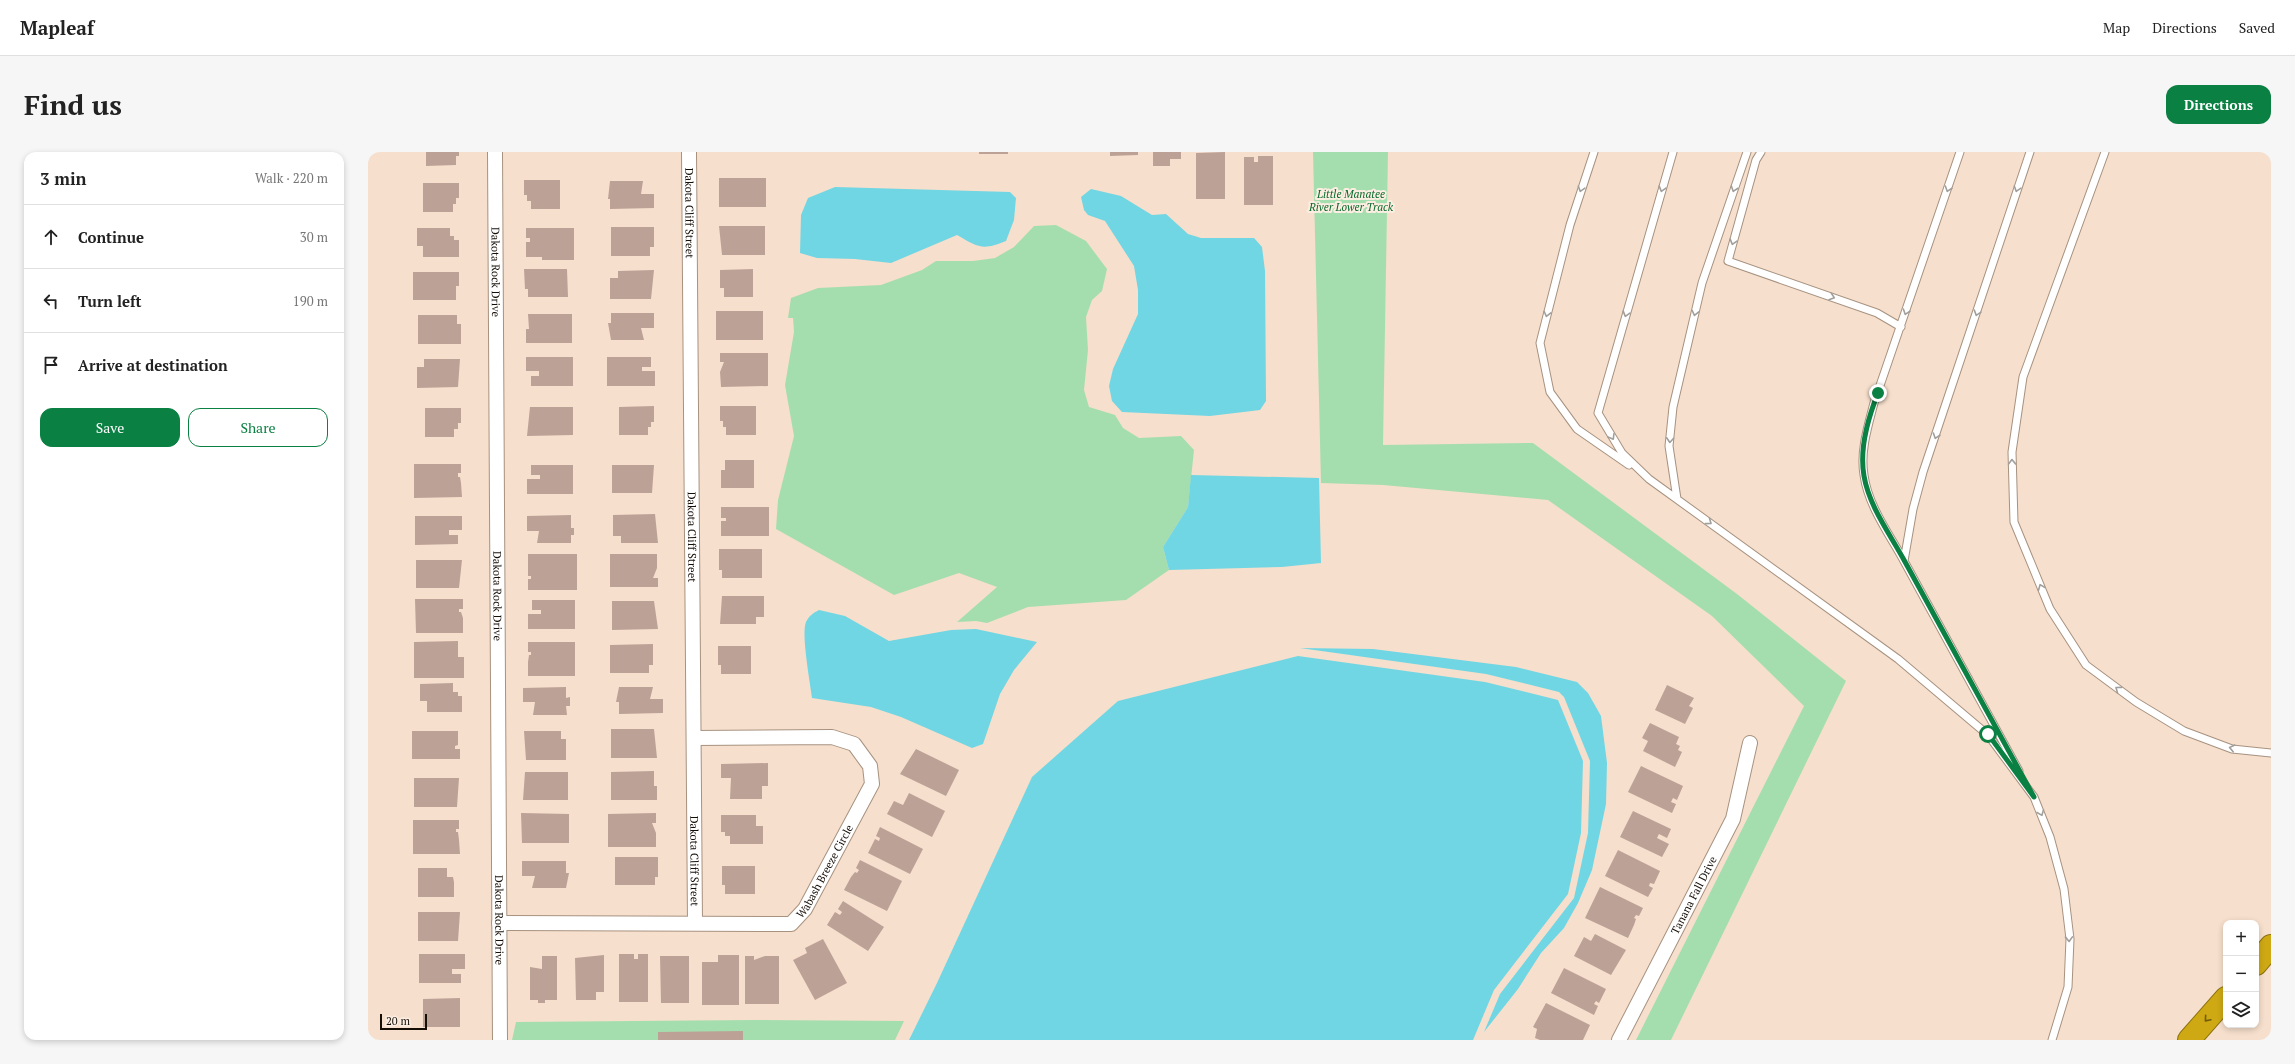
<!DOCTYPE html>
<html lang="en">
<head>
<meta charset="utf-8">
<style>
  :root { --surface:#fff; --page:#f6f6f6; --text:#222; --muted:#767676; --line:#e0e0e0; --accent:#0b8043 }
  body { margin:0; font-family:"PT Serif",serif; background:var(--page); color:var(--text) }
  .controls { position:absolute; right:12px; bottom:12px; display:grid; overflow:hidden; border-radius:8px; box-shadow:0 2px 6px #0003 }
  .controls button { width:36px; height:36px; display:grid; place-items:center; padding:0; border:0; border-bottom:1px solid var(--line); background:var(--surface); color:var(--text); font:20px sans-serif }
  .scale { position:absolute; left:12px; bottom:10px; width:47px; box-sizing:border-box; padding-left:4px; border:2px solid #150e07; border-top:0; font-size:11px; line-height:14px; white-space:nowrap; color:#150e07; -webkit-text-stroke:3px #fceee2; paint-order:stroke }
  .stop { position:absolute; width:12px; height:12px; margin:-9px; border:3px solid #0b8043; border-radius:50%; background:#fff }
  .stop.end { background:#0b8043; border-color:#fff; box-shadow:0 1px 4px #0008 }
  .list { margin:0; padding:0; list-style:none }
  h2 { display:flex; justify-content:space-between; align-items:center; height:52px; margin:0; padding:0 16px; font-size:17px }
  h2 small { font-size:13px; font-weight:400; color:var(--muted) }
  .list li { display:grid; grid-template-columns:26px 1fr auto; gap:12px; align-items:center; box-sizing:border-box; height:64px; padding:0 16px; border-top:1px solid var(--line) }
  .list b { display:block; font-size:15px; white-space:nowrap }
  .list em { font-size:13px; font-style:normal; color:var(--muted) }
  .actions { display:flex; gap:8px; padding:12px 16px }
  .actions a { flex:1; padding:9px 0; border:1px solid var(--accent); border-radius:12px; text-align:center; font-size:14px; color:var(--accent) }
  .actions .main { background:var(--accent); color:#fff }
  .icon { flex:none; width:22px; height:22px; fill:none; stroke:currentColor; stroke-width:2; stroke-linecap:round; stroke-linejoin:round }
  .map { position:relative; flex:none; width:1903px; height:888px; overflow:hidden; border-radius:12px }
  header { display:flex; align-items:center; gap:24px; box-sizing:border-box; height:56px; padding:0 20px; background:var(--surface); border-bottom:1px solid var(--line) }
  header strong { font-size:19px }
  nav { display:flex; gap:22px; margin-inline-start:auto; font-size:14px }
  .intro { display:flex; align-items:center; justify-content:space-between; box-sizing:border-box; height:96px; padding:0 24px }
  h1 { margin:0; font-size:28px }
  .button { padding:10px 18px; border-radius:12px; background:var(--accent); color:#fff; font-size:14px; font-weight:700 }
  main { display:flex; gap:24px; padding:0 24px }
  aside { flex:1; background:var(--surface); border-radius:12px; box-shadow:0 2px 6px #0003 }
  .map>svg:first-child { display:block }
  .green { fill:#a5deae }
  .water { fill:#70d6e3 }
  .building { fill:#bca196 }
  .lines { fill:none; stroke-linecap:round; stroke-linejoin:round }
  .lane-casing { stroke:#a79280; stroke-width:9 }
  .street-casing { stroke:#a79280; stroke-width:16 }
  .highway-casing { stroke:#8d730f; stroke-width:24 }
  .lane { stroke:#fff; stroke-width:7 }
  .street { stroke:#fff; stroke-width:14 }
  .highway { stroke:#cea914; stroke-width:22 }
  .oneway { stroke:#a19f9c }
  .oneway2 { stroke:#725c0e }
  .route { stroke:#0b8043; stroke-width:5 }
  .labels { text-anchor:middle; dominant-baseline:central; stroke-width:4; stroke-linejoin:round; paint-order:stroke }
  .park-label { font-size:11px; font-style:italic; fill:#086a2b; stroke:#fceee2 }
  .street-label { font-size:11px; fill:#150e07; stroke:#fceee2 }
</style>
</head>
<body>
<header>
<strong>Mapleaf</strong>
<nav><a>Map</a><a>Directions</a><a>Saved</a></nav>
</header>
<div class="intro"><h1>Find us</h1><a class="button">Directions</a></div>
<main>
<aside>
<h2>3 min<small>Walk · 220 m</small></h2>
<ul class="list">
<li><svg class="icon" aria-label="ahead" viewBox="0 0 24 24"><path d="M12 20V5M6 11l6-6 6 6"/></svg><div><b>Continue</b></div><em>30 m</em></li>
<li><svg class="icon" aria-label="left" viewBox="0 0 24 24"><path d="M17 20v-9H6M10 6l-5 5 5 5"/></svg><div><b>Turn left</b></div><em>190 m</em></li>
<li><svg class="icon" aria-label="arrive" viewBox="0 0 24 24"><path d="M6 21V4h12l-3 4 3 4H6"/></svg><div><b>Arrive at destination</b></div></li>
</ul>
<div class="actions"><a class="main">Save</a><a>Share</a></div>
</aside>
<div class="map">
<svg width="1903" height="888" viewBox="0 0 1903 888">
  <rect width="100%" height="100%" fill="#f6dfcc"/>
  <!-- green -->
  <path class="green" d="M 945,0 L 1020,0 L 1015,293 L 1165,291 L 1369,442 L 1478,529 L 1303,888 L 1268,888 L 1436,554 L 1344,464 L 1180,348 L 1015,333 L 953,331 Z
    M 688,73 L 718,89 L 739,117 L 734,139 L 724,148 L 718,165 L 720,198 L 716,238 L 721,255 L 747,263 L 755,276 L 771,286 L 813,284 L 826,298 L 820,355 L 795,395 L 801,418 L 758,448 L 660,455 L 619,471 L 608,469 L 589,470 L 629,435 L 591,421 L 526,443 L 408,377 L 410,348 L 426,284 L 417,233 L 426,180 L 425,166 L 420,166 L 423,146 L 450,136 L 513,133 L 554,118 L 568,109 L 605,109 L 627,106 L 646,95 L 666,74 Z
    M 384,868 L 536,869 L 527,888 L 144,888 L 148,870 Z"/>
  <!-- water -->
  <path class="water" d="M 467,35 L 642,40 L 648,46 L 646,68 L 638,89 C 614,99 610,95 589,83 L 523,111 L 487,107 L 449,106 L 432,101 L 433,63 L 440,46 Z
    M 723,37 L 753,44 L 784,63 L 798,62 L 820,82 L 833,86 L 886,86 L 894,95 L 897,119 L 898,249 L 892,258 L 842,264 L 754,260 L 744,249 L 741,234 L 745,217 L 770,162 L 770,138 L 766,114 L 737,69 L 720,63 L 716,58 L 713,45 Z
    M 823,323 L 951,326 L 953,411 L 914,415 L 801,418 L 795,395 L 820,355 Z
    M 451,458 L 477,464 L 521,489 L 583,478 L 608,477 L 669,490 L 646,518 L 632,542 L 615,592 L 604,596 L 533,565 L 503,555 L 444,546 C 442,530 433,482 438,470 C 441,464 445,461 451,458 Z
    M 932,496 L 1005,497 L 1148,515 L 1209,530 L 1220,541 L 1233,564 L 1239,611 L 1238,652 L 1224,718 L 1210,751 L 1196,776 L 1173,801 L 1150,837 L 1116,880 L 1132,842 L 1206,746 L 1220,681 L 1222,609 L 1196,545 L 1191,540 L 1118,522 Z
    M 930,504 L 1117,530 L 1190,548 L 1215,609 L 1213,681 L 1200,742 L 1126,838 L 1105,888 L 541,888 L 569,831 L 664,625 L 750,549 Z"/>
  <!-- building -->
  <path class="building" d="M 58,0 L 91,0 L 91,4 L 88,4 L 88,13 L 58,14 Z
    M 611,0 L 640,0 L 640,2 L 611,2 Z
    M 742,0 L 770,0 L 770,3 L 742,4 Z
    M 785,0 L 813,0 L 813,7 L 802,7 L 802,14 L 785,14 Z
    M 857,0 L 857,47 L 828,47 L 828,1 Z
    M 890,4 L 905,4 L 905,53 L 876,53 L 876,5 L 886,5 L 886,10 L 890,10 Z
    M 351,26 L 398,26 L 398,55 L 351,55 Z
    M 156,28 L 192,28 L 192,57 L 163,57 L 163,49 L 159,49 L 159,43 L 156,43 Z
    M 242,29 L 275,29 L 273,42 L 286,42 L 286,56 L 242,57 L 242,47 L 240,47 Z
    M 55,31 L 91,31 L 91,46 L 88,46 L 88,52 L 85,52 L 85,60 L 55,60 Z
    M 351,74 L 397,74 L 397,103 L 354,103 Z
    M 243,75 L 286,75 L 286,95 L 282,95 L 282,104 L 243,104 Z
    M 49,76 L 82,76 L 82,84 L 86,84 L 86,88 L 91,88 L 91,105 L 55,105 L 55,94 L 49,94 Z
    M 158,76 L 206,76 L 206,108 L 174,108 L 174,105 L 158,105 L 158,90 L 162,90 L 162,86 L 158,86 Z
    M 156,117 L 199,117 L 200,145 L 160,145 L 160,137 L 157,137 Z
    M 385,117 L 385,145 L 356,145 L 356,136 L 352,136 L 352,118 Z
    M 286,118 L 283,147 L 242,147 L 242,126 L 250,126 L 250,119 Z
    M 45,120 L 91,120 L 91,134 L 88,134 L 88,148 L 45,148 Z
    M 348,159 L 395,159 L 395,188 L 348,188 Z
    M 243,161 L 286,161 L 286,176 L 273,176 L 276,188 L 243,188 L 240,171 L 243,171 Z
    M 160,162 L 204,162 L 204,191 L 158,191 L 158,177 L 161,177 Z
    M 50,163 L 89,163 L 89,172 L 93,172 L 93,192 L 50,192 Z
    M 352,201 L 400,201 L 400,234 L 353,235 L 352,220 L 356,210 L 352,210 Z
    M 158,205 L 205,205 L 205,234 L 163,234 L 163,224 L 171,224 L 171,219 L 158,219 Z
    M 239,205 L 283,205 L 283,215 L 274,215 L 274,219 L 287,219 L 287,234 L 239,234 Z
    M 56,207 L 92,207 L 90,235 L 49,236 L 49,215 L 56,215 Z
    M 286,254 L 286,270 L 283,270 L 283,275 L 280,275 L 280,283 L 251,283 L 251,255 Z
    M 352,254 L 388,254 L 388,283 L 358,283 L 358,275 L 355,275 L 355,269 L 352,269 Z
    M 162,255 L 205,255 L 205,283 L 159,284 Z
    M 57,256 L 93,256 L 93,271 L 90,271 L 90,277 L 86,277 L 86,285 L 57,285 Z
    M 357,308 L 386,308 L 386,336 L 353,336 L 353,318 L 357,318 Z
    M 46,312 L 93,312 L 93,321 L 90,321 L 90,325 L 92,325 L 93,331 L 94,345 L 46,346 Z
    M 163,313 L 205,313 L 205,342 L 159,342 L 159,327 L 172,327 L 172,323 L 163,323 Z
    M 244,313 L 286,313 L 284,341 L 244,341 Z
    M 353,355 L 401,355 L 401,384 L 353,384 L 353,369 L 358,369 L 358,366 L 353,366 Z
    M 287,362 L 290,391 L 253,391 L 253,384 L 245,384 L 245,363 Z
    M 203,363 L 203,376 L 206,376 L 206,383 L 203,383 L 203,391 L 169,391 L 171,379 L 159,379 L 159,364 Z
    M 47,364 L 94,364 L 94,378 L 81,378 L 81,383 L 90,383 L 90,392 L 47,393 Z
    M 351,397 L 394,397 L 394,426 L 354,426 L 354,418 L 351,418 Z
    M 160,402 L 209,402 L 209,438 L 160,438 L 160,427 L 163,427 L 163,424 L 160,424 Z
    M 242,402 L 289,402 L 289,416 L 285,426 L 290,426 L 290,435 L 242,435 Z
    M 48,408 L 94,408 L 91,436 L 48,436 Z
    M 354,444 L 396,444 L 396,465 L 388,465 L 388,472 L 352,472 Z
    M 47,447 L 95,447 L 95,457 L 91,457 L 91,460 L 93,460 L 95,466 L 95,481 L 48,481 Z
    M 164,448 L 207,448 L 207,477 L 160,477 L 160,462 L 173,462 L 173,458 L 164,458 Z
    M 244,449 L 286,449 L 290,477 L 244,478 Z
    M 90,489 L 90,505 L 96,505 L 96,526 L 46,526 L 46,490 Z
    M 160,490 L 207,490 L 207,524 L 160,524 L 160,510 L 161,503 L 163,503 L 163,500 L 160,500 Z
    M 285,492 L 285,513 L 281,513 L 281,521 L 242,521 L 242,493 Z
    M 350,494 L 383,494 L 383,522 L 353,522 L 353,513 L 350,513 Z
    M 85,531 L 85,540 L 90,540 L 90,544 L 94,544 L 94,560 L 59,560 L 59,549 L 52,549 L 52,532 Z
    M 1299,533 L 1326,546 L 1321,554 L 1325,556 L 1317,572 L 1287,558 Z
    M 198,535 L 198,546 L 202,545 L 202,554 L 198,554 L 199,563 L 165,563 L 167,550 L 155,550 L 155,536 Z
    M 251,535 L 285,535 L 282,547 L 295,547 L 295,561 L 251,562 L 251,550 L 248,550 Z
    M 1282,571 L 1311,585 L 1308,592 L 1312,594 L 1310,598 L 1314,600 L 1307,615 L 1275,599 L 1280,589 L 1274,586 Z
    M 243,577 L 286,577 L 289,606 L 243,606 Z
    M 44,579 L 90,579 L 90,593 L 87,594 L 87,597 L 92,597 L 92,607 L 44,607 Z
    M 156,579 L 193,579 L 193,587 L 198,587 L 198,608 L 158,608 Z
    M 548,597 L 591,618 L 578,644 L 532,622 Z
    M 400,611 L 400,634 L 394,634 L 394,647 L 362,647 L 363,626 L 353,626 L 353,612 Z
    M 1273,614 L 1315,634 L 1309,648 L 1305,646 L 1303,650 L 1308,652 L 1304,661 L 1260,640 Z
    M 286,619 L 286,634 L 289,634 L 289,648 L 243,648 L 243,620 Z
    M 157,620 L 200,620 L 200,648 L 155,648 Z
    M 46,626 L 91,626 L 89,655 L 46,655 Z
    M 541,641 L 577,659 L 564,685 L 519,662 L 526,649 L 535,653 Z
    M 1265,659 L 1303,677 L 1299,686 L 1291,682 L 1289,686 L 1301,692 L 1294,705 L 1252,685 Z
    M 153,661 L 201,662 L 201,691 L 154,691 Z
    M 288,661 L 288,671 L 284,671 L 288,681 L 288,695 L 240,695 L 240,662 Z
    M 353,663 L 388,663 L 388,674 L 395,674 L 395,692 L 362,692 L 362,684 L 357,684 L 357,680 L 353,680 Z
    M 45,668 L 91,668 L 91,677 L 88,677 L 88,680 L 90,680 L 91,688 L 92,702 L 45,702 Z
    M 512,675 L 555,697 L 542,722 L 500,701 L 507,687 L 511,689 L 512,686 L 508,684 Z
    M 1250,698 L 1292,719 L 1286,732 L 1282,731 L 1281,734 L 1285,736 L 1280,745 L 1237,724 Z
    M 247,705 L 290,705 L 290,725 L 287,725 L 287,733 L 247,733 Z
    M 492,708 L 534,729 L 519,759 L 476,738 L 483,725 L 487,720 L 489,721 L 491,718 L 488,716 Z
    M 154,709 L 198,709 L 198,721 L 201,721 L 198,736 L 164,736 L 167,724 L 154,724 Z
    M 354,714 L 387,714 L 387,742 L 357,742 L 357,733 L 354,733 Z
    M 50,716 L 79,716 L 79,725 L 85,725 L 86,730 L 86,745 L 50,745 Z
    M 1232,735 L 1275,756 L 1271,764 L 1268,763 L 1266,766 L 1268,767 L 1266,773 L 1260,786 L 1217,766 Z
    M 475,749 L 516,775 L 500,799 L 459,773 L 467,760 L 472,763 L 474,760 L 470,757 Z
    M 50,760 L 92,760 L 90,789 L 50,789 Z
    M 1227,782 L 1258,798 L 1243,823 L 1206,804 L 1216,785 L 1223,789 Z
    M 455,787 L 479,831 L 447,848 L 425,808 L 439,801 L 437,796 Z
    M 51,802 L 97,802 L 97,817 L 84,817 L 84,822 L 93,822 L 93,831 L 51,831 Z
    M 251,802 L 266,802 L 266,807 L 270,807 L 270,802 L 280,802 L 280,850 L 251,850 Z
    M 236,803 L 236,840 L 228,840 L 228,848 L 208,848 L 207,806 Z
    M 350,803 L 371,803 L 371,853 L 334,853 L 334,810 L 350,810 Z
    M 174,804 L 189,804 L 189,848 L 177,848 L 177,851 L 170,851 L 170,848 L 162,848 L 162,815 L 174,817 Z
    M 292,804 L 321,804 L 321,851 L 293,851 Z
    M 377,804 L 386,804 L 386,808 L 397,804 L 411,804 L 411,852 L 377,852 Z
    M 1196,816 L 1238,837 L 1231,851 L 1228,849 L 1226,852 L 1230,854 L 1226,863 L 1183,841 Z
    M 92,846 L 92,875 L 55,875 L 55,847 Z
    M 1178,851 L 1222,873 L 1215,888 L 1172,888 L 1167,886 L 1169,877 L 1165,875 Z
    M 375,879 L 375,888 L 290,888 L 290,880 Z"/>
  <g class="lines">
    <defs>
      <path id="lane" d="M 1226,0 L 1202,73 L 1172,191 L 1182,240 L 1209,277 L 1261,313
        M 1305,0 L 1230,261 L 1254,301 L 1281,327 L 1530,507 L 1620,583 L 1666,645 L 1682,685 L 1696,737 L 1702,787 L 1700,835 L 1684,888
        M 1393,0 L 1388,8 L 1360,109 L 1509,161 L 1533,175
        M 1737,0 L 1655,225 L 1644,300 L 1646,370 L 1682,457 L 1718,513 L 1768,550 L 1816,579 L 1864,597 L 1903,601
        M 1309,347 L 1301,294 L 1305,255 L 1334,131 L 1379,0
        M 1536,409 C 1522,383 1500,354 1496,323 C 1492,299 1500,274 1506,251 L 1592,0
        M 1651,619 L 1536,409 L 1545,357 L 1555,320 L 1662,0"/>
      <g id="street">
        <path id="s1" d="M 127,0 L 132,888"/>
        <path id="s2" d="M 321,0 L 327,771"/>
        <path id="s3" d="M 131,771 L 423,772 L 437,757 L 504,632 L 502,614 L 486,592 L 464,585 L 326,586"/>
        <path id="s4" d="M 1251,888 L 1365,667 L 1382,591"/>
      </g>
      <path id="highway" d="M 1888,812 L 1903,794
        M 1821,888 L 1858,846"/>
    </defs>
    <!-- lane casing -->
    <use href="#lane" class="lane-casing"/>
    <!-- street casing -->
    <use href="#street" class="street-casing"/>
    <!-- highway casing -->
    <use href="#highway" class="highway-casing"/>
    <!-- lane -->
    <use href="#lane" class="lane"/>
    <!-- street -->
    <use href="#street" class="street"/>
    <!-- highway -->
    <use href="#highway" class="highway"/>
  </g>
  <!-- one-way arrows -->
  <defs><path id="oneway-chevron" d="M-2-3.5L2.5 0L-2 3.5" fill="none" stroke-width="1.6" stroke-linecap="round" stroke-linejoin="round"/></defs>
  <g class="oneway">
    <use href="#oneway-chevron" transform="translate(1213 37) rotate(108)"/>
    <use href="#oneway-chevron" transform="translate(1294 37) rotate(106)"/>
    <use href="#oneway-chevron" transform="translate(1366 37) rotate(109)"/>
    <use href="#oneway-chevron" transform="translate(1580 37) rotate(109)"/>
    <use href="#oneway-chevron" transform="translate(1649 37) rotate(108)"/>
    <use href="#oneway-chevron" transform="translate(1365 90) rotate(106)"/>
    <use href="#oneway-chevron" transform="translate(1464 145) rotate(19)"/>
    <use href="#oneway-chevron" transform="translate(1538 160) rotate(109)"/>
    <use href="#oneway-chevron" transform="translate(1327 161) rotate(103)"/>
    <use href="#oneway-chevron" transform="translate(1609 161) rotate(108)"/>
    <use href="#oneway-chevron" transform="translate(1179 162) rotate(104)"/>
    <use href="#oneway-chevron" transform="translate(1258 162) rotate(106)"/>
    <use href="#oneway-chevron" transform="translate(1568 284) rotate(109)"/>
    <use href="#oneway-chevron" transform="translate(1244 285) rotate(59)"/>
    <use href="#oneway-chevron" transform="translate(1302 288) rotate(94)"/>
    <use href="#oneway-chevron" transform="translate(1644 310) rotate(-92)"/>
    <use href="#oneway-chevron" transform="translate(1341 370) rotate(36)"/>
    <use href="#oneway-chevron" transform="translate(1673 435) rotate(-112)"/>
    <use href="#oneway-chevron" transform="translate(1750 537) rotate(-143)"/>
    <use href="#oneway-chevron" transform="translate(1864 596) rotate(-167)"/>
    <use href="#oneway-chevron" transform="translate(1673 661) rotate(68)"/>
    <use href="#oneway-chevron" transform="translate(1701 787) rotate(88)"/>
  </g>
  <use class="oneway2" href="#oneway-chevron" transform="translate(1839 867) rotate(131)"/>
  <g class="lines">
    <!-- route -->
    <path class="route" d="M 1510,241 C 1500,266 1491,296 1496,324 C 1501,354 1522,382 1536,408 C 1579,487 1622,566 1666,645 L 1620,582"/>
  </g>
  <g class="labels">
    <!-- park labels -->
    <g class="park-label">
      <text x="983" y="42">Little Manatee<tspan x="983" dy="13">River Lower Track</tspan></text>
    </g>
    <!-- street labels -->
    <g class="street-label">
      <text stroke="none"><textPath href="#s2" startOffset="61">Dakota Cliff Street</textPath></text>
      <text stroke="none"><textPath href="#s1" startOffset="120">Dakota Rock Drive</textPath></text>
      <text stroke="none"><textPath href="#s2" startOffset="385">Dakota Cliff Street</textPath></text>
      <text stroke="none"><textPath href="#s1" startOffset="444">Dakota Rock Drive</textPath></text>
      <text stroke="none"><textPath href="#s2" startOffset="709">Dakota Cliff Street</textPath></text>
      <text stroke="none"><textPath href="#s3" startOffset="355">Wabash Breeze Circle</textPath></text>
      <text stroke="none"><textPath href="#s4" startOffset="163">Tanana Fall Drive</textPath></text>
      <text stroke="none"><textPath href="#s1" startOffset="768">Dakota Rock Drive</textPath></text>
    </g>
  </g>
</svg>
<div class="controls">
<button>+</button>
<button>−</button>
<button><svg class="icon" aria-label="layers" viewBox="0 0 24 24"><path d="M12 4l9 5-9 5-9-5zM3 14l9 5 9-5"/></svg></button>
</div>
<div class="scale">20 m</div>
<div class="stop" style="left:1620px;top:582px"></div>
<div class="stop end" style="left:1510px;top:241px"></div>
</div>
</main>
</body>
</html>
